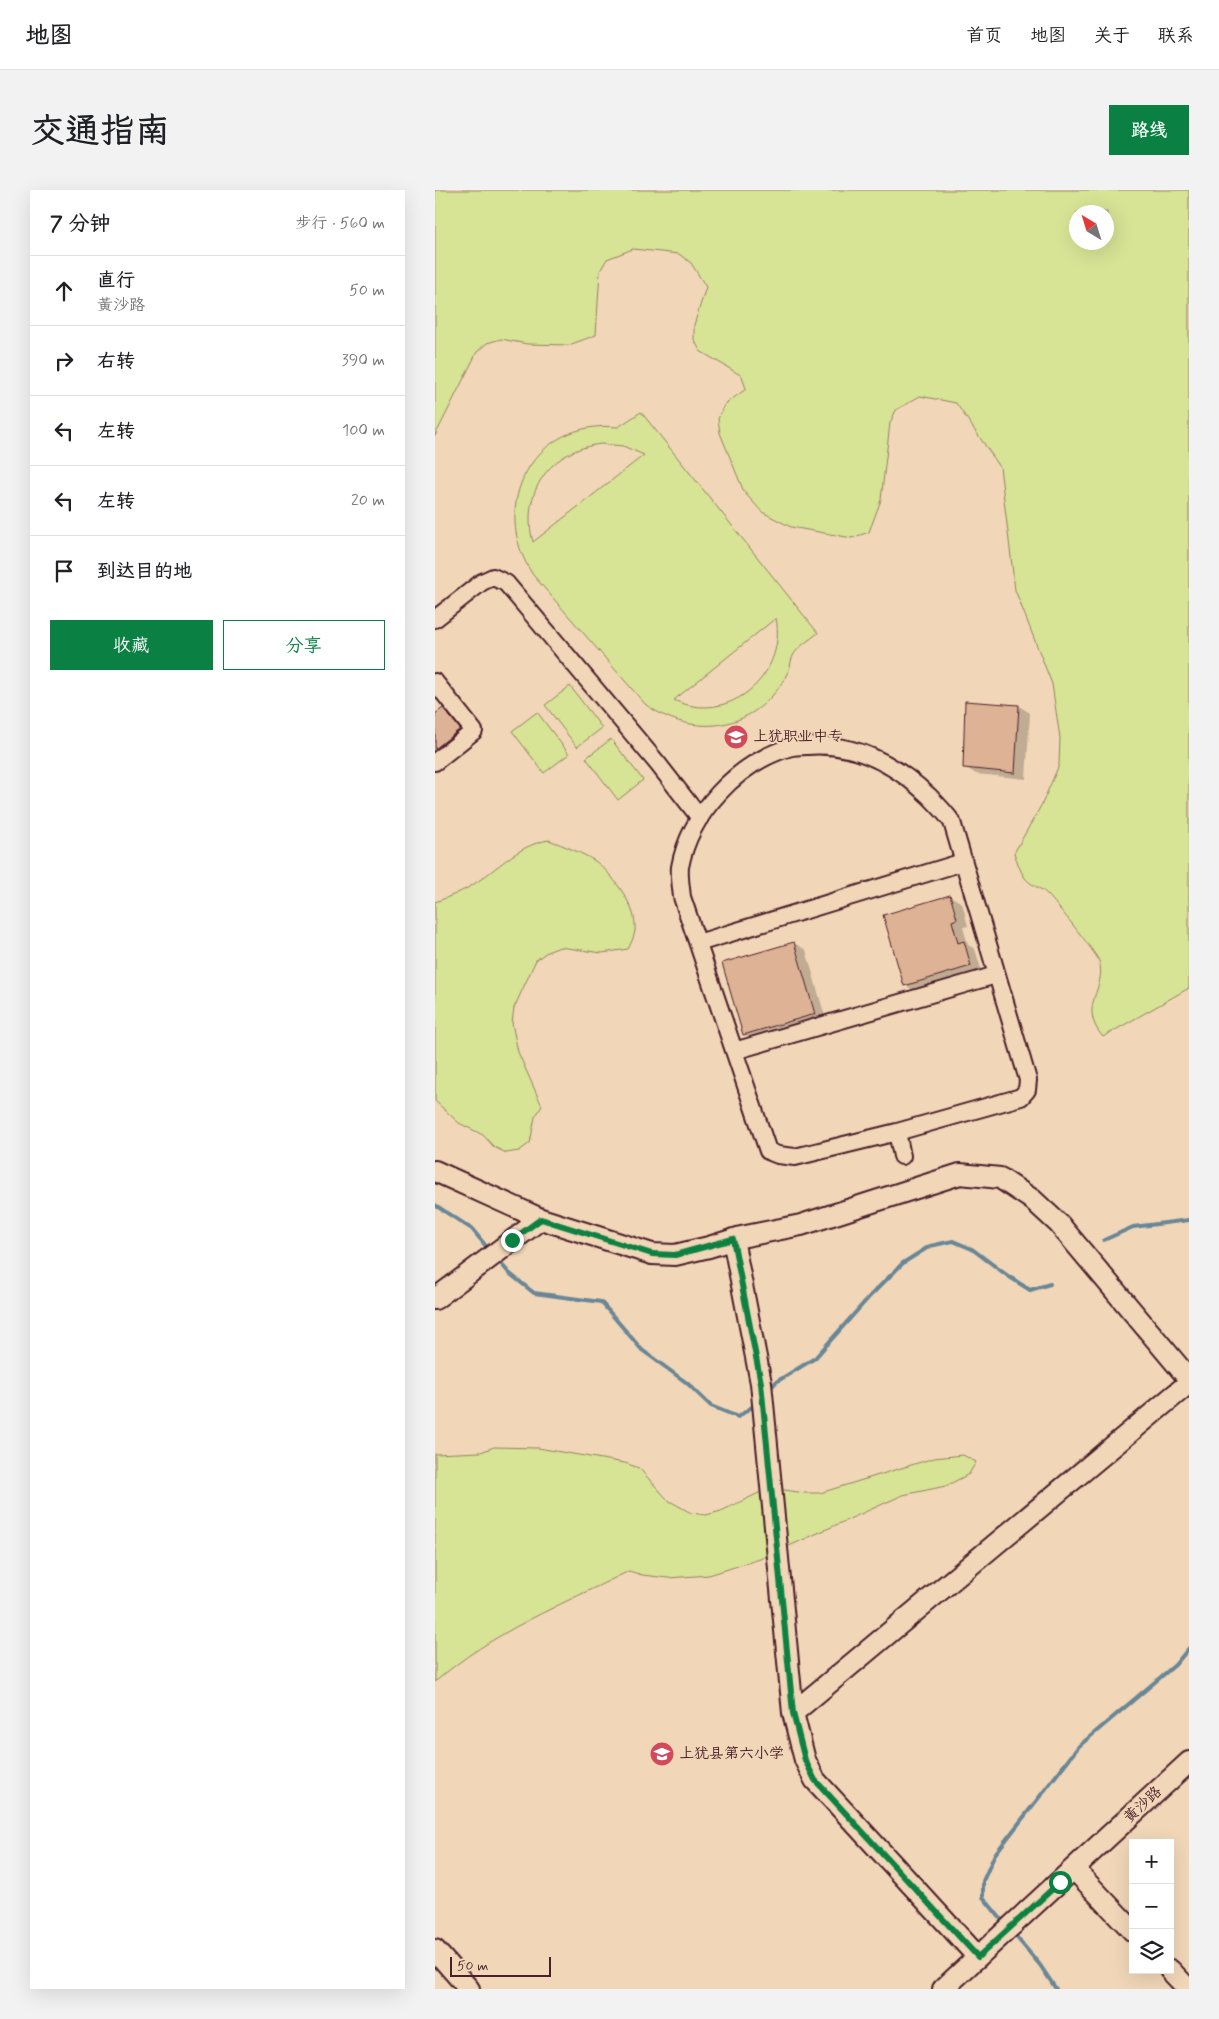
<!DOCTYPE html>
<html lang="zh">
<head>
<meta charset="utf-8">
<style>
  :root { --surface:#fff; --page:#f2f2f2; --text:#202124; --muted:#757577; --line:#e0e0e0; --accent:#0b8043 }
  body { margin:0; font-family:Mynerve,"LXGW WenKai TC",sans-serif; background:var(--page); color:var(--text) }
  .controls { position:absolute; right:15px; bottom:15px; display:grid; overflow:hidden; border-radius:0px; box-shadow:0 5px 20px #0002 }
  .controls button { width:45px; height:45px; display:grid; place-items:center; padding:0; border:0; border-bottom:1px solid var(--line); background:var(--surface); color:var(--text); font:25px sans-serif }
  .compass { position:absolute; left:634px; top:15px; width:45px; height:45px; border-radius:50%; background:var(--surface); box-shadow:0 5px 20px #0002; rotate:322deg }
  .scale { position:absolute; left:15px; bottom:12px; width:101px; box-sizing:border-box; padding-left:5px; border:2px solid #4a1f2b; border-top:0; font-size:14px; line-height:18px; white-space:nowrap; color:#4a1f2b; -webkit-text-stroke:4px #f1d7b8; paint-order:stroke }
  .stop { position:absolute; width:15px; height:15px; margin:-11px; border:4px solid #0b8043; border-radius:50%; background:#fff }
  .stop.end { background:#0b8043; border-color:#fff; box-shadow:0 1px 5px #0008 }
  .list { margin:0; padding:0; list-style:none }
  h2 { display:flex; justify-content:space-between; align-items:center; height:65px; margin:0; padding:0 20px; font-size:21px }
  h2 small { font-size:16px; font-weight:400; color:var(--muted) }
  .list li { display:grid; grid-template-columns:32px 1fr auto; gap:15px; align-items:center; box-sizing:border-box; height:70px; padding:0 20px; border-top:1px solid var(--line) }
  .list b { display:block; font-size:19px; white-space:nowrap }
  .list p { margin:0; font-size:16px; white-space:nowrap; color:var(--muted) }
  .list em { font-size:16px; font-style:normal; color:var(--muted) }
  .actions { display:flex; gap:10px; padding:15px 20px }
  .actions a { flex:1; padding:11px 0; border:1px solid var(--accent); border-radius:0px; text-align:center; font-size:18px; color:var(--accent) }
  .actions .main { background:var(--accent); color:#fff }
  .icon { flex:none; width:28px; height:28px; fill:none; stroke:currentColor; stroke-width:2; stroke-linecap:round; stroke-linejoin:round }
  .map { position:relative; flex:none; width:754px; height:1799px; overflow:hidden; border-radius:0px }
  header { display:flex; align-items:center; gap:30px; box-sizing:border-box; height:70px; padding:0 25px; background:var(--surface); border-bottom:1px solid var(--line) }
  header strong { font-size:24px }
  nav { display:flex; gap:28px; margin-inline-start:auto; font-size:18px }
  .intro { display:flex; align-items:center; justify-content:space-between; box-sizing:border-box; height:120px; padding:0 30px }
  h1 { margin:0; font-size:35px }
  .button { padding:12px 22px; border-radius:0px; background:var(--accent); color:#fff; font-size:18px; font-weight:700 }
  main { display:flex; gap:30px; padding:0 30px }
  aside { flex:1; background:var(--surface); border-radius:0px; box-shadow:0 5px 20px #0002 }
  .map>svg:first-child { display:block }
  .green { fill:#d7e395; stroke:#908160; fill-rule:evenodd }
  .shadow { fill:#0003 }
  .lines { fill:none; stroke-linecap:round; stroke-linejoin:round }
  .stream { stroke:#698696; stroke-width:4 }
  .building { fill:#deb294; stroke:#4a1f2b }
  .minor-casing { stroke:#4a1f2b; stroke-width:20 }
  .tertiary-casing { stroke:#4a1f2b; stroke-width:24 }
  .minor { stroke:#f1d7b8; stroke-width:16 }
  .tertiary { stroke:#f1d7b8; stroke-width:20 }
  .route { stroke:#0b8043; stroke-width:6 }
  .labels { text-anchor:middle; dominant-baseline:central; stroke-width:4; stroke-linejoin:round; paint-order:stroke }
  .poi-label { font-size:15px; fill:#4a1f2b; stroke:#f1d7b8; text-anchor:start }
  .street-label { font-size:15px; fill:#4a1f2b; stroke:#f1d7b8 }
</style>
</head>
<body>
<header>
<strong>地图</strong>
<nav><a>首页</a><a>地图</a><a>关于</a><a>联系</a></nav>
</header>
<div class="intro"><h1>交通指南</h1><a class="button">路线</a></div>
<main>
<aside>
<h2>7 分钟<small>步行 · 560 m</small></h2>
<ul class="list">
<li><svg class="icon" aria-label="ahead" viewBox="0 0 24 24"><path d="M12 20V5M6 11l6-6 6 6"/></svg><div><b>直行</b><p>黄沙路</p></div><em>50 m</em></li>
<li><svg class="icon" aria-label="right" viewBox="0 0 24 24"><path d="M7 20v-9h11M14 6l5 5-5 5"/></svg><div><b>右转</b></div><em>390 m</em></li>
<li><svg class="icon" aria-label="left" viewBox="0 0 24 24"><path d="M17 20v-9H6M10 6l-5 5 5 5"/></svg><div><b>左转</b></div><em>100 m</em></li>
<li><svg class="icon" aria-label="left" viewBox="0 0 24 24"><path d="M17 20v-9H6M10 6l-5 5 5 5"/></svg><div><b>左转</b></div><em>20 m</em></li>
<li><svg class="icon" aria-label="arrive" viewBox="0 0 24 24"><path d="M6 21V4h12l-3 4 3 4H6"/></svg><div><b>到达目的地</b></div></li>
</ul>
<div class="actions"><a class="main">收藏</a><a>分享</a></div>
</aside>
<div class="map">
<svg width="754" height="1799" viewBox="0 0 754 1799">
  <rect width="100%" height="100%" fill="#f1d7b8"/>
  <filter id="ink" filterUnits="userSpaceOnUse"><feTurbulence type="fractalNoise" baseFrequency=".02" numOctaves="2"/><feDisplacementMap in="SourceGraphic" scale="10" xChannelSelector="R" yChannelSelector="G"/><feConvolveMatrix kernelMatrix="1 2 1 2 8 2 1 2 1" color-interpolation-filters="sRGB"/></filter>
  <g filter="url(#ink)">
    <!-- green -->
    <path class="green" d="M 0,0 L 754,0 L 754,798 L 668,847 C 641,816 673,799 664,771 C 661,763 620,712 612,704 C 606,698 595,695 590,688 C 585,681 582,671 579,663 L 607,614 L 624,575 L 625,548 L 617,494 L 580,400 L 565,277 L 521,213 L 485,206 L 461,220 L 455,233 L 446,310 L 434,342 L 417,348 L 356,337 L 327,322 L 309,302 L 285,243 L 283,229 L 289,215 L 311,199 L 307,186 L 265,161 L 259,149 L 259,135 L 271,97 L 256,73 L 244,64 L 198,59 L 172,69 L 165,81 L 161,145 L 134,155 L 92,154 L 66,149 L 52,153 L 42,162 L 0,246 ZM 642,22 L 672,22 L 672,52 L 642,52 Z
      M 206,222 L 383,443 C 376,449 362,457 358,466 C 356,469 356,473 355,477 C 352,485 347,493 342,500 C 308,544 252,545 210,514 L 98,385 C 52,316 98,228 183,237 ZM 166,254 L 188,256 L 209,265 L 98,352 C 85,302 115,260 166,254 ZM 341,428 C 352,485 294,536 239,510 Z
      M 135,496 L 167,538 L 142,557 L 110,515 Z
      M 102,522 L 134,564 L 109,583 L 77,541 Z
      M 176,549 L 208,590 L 183,610 L 151,568 Z
      M 114,650 C 129,656 146,662 160,671 C 175,681 200,715 200,734 C 201,744 197,751 193,759 L 167,763 L 125,757 L 112,762 L 101,770 L 79,818 L 77,833 L 83,862 L 107,916 L 100,927 L 95,953 L 84,961 L 71,963 L 59,957 L 48,945 L 24,933 L 0,911 L 0,712 C 14,707 29,701 42,692 C 65,676 86,654 114,650 Z
      M 59,1257 L 103,1258 L 190,1273 L 204,1278 L 233,1310 L 256,1323 L 271,1325 L 286,1321 L 328,1301 L 343,1299 L 370,1303 L 385,1303 L 499,1268 L 528,1265 L 541,1272 L 534,1284 L 511,1296 L 468,1305 L 325,1369 L 274,1385 L 233,1388 L 207,1385 L 194,1381 C 128,1414 55,1443 0,1492 L 0,1264 L 46,1262 Z"/>
    <!-- shadow -->
    <path class="shadow" d="M 584,516 L 595,523 L 591,589 L 541,584 L 530,577 Z
      M 8,519 L 20,526 L 36,546 L 0,574 L 0,526 Z
      M 515,706 L 527,713 L 533,736 L 528,737 L 533,755 L 540,759 L 547,782 L 482,802 L 470,795 Z
      M 359,753 L 371,760 L 391,830 L 321,851 L 309,844 Z"/>
    <g class="lines">
      <!-- stream -->
      <path class="stream" d="M 0,1015 L 37,1039 L 55,1061
        M 669,1050 L 698,1037 L 754,1030
        M 63,1070 L 74,1083 L 99,1103 L 166,1112 L 207,1160 L 252,1193 L 276,1216 L 303,1227 L 321,1214
        M 334,1200 L 341,1192 L 380,1168 L 435,1106 L 468,1073 L 495,1056 L 518,1051 L 537,1059 L 573,1086 L 595,1100 L 615,1094
        M 570,1734 L 548,1707 L 548,1691 L 560,1664 L 644,1556 L 740,1475 L 754,1458
        M 578,1743 L 605,1775 L 621,1799"/>
    </g>
    <!-- building -->
    <path class="building" d="M 530,511 L 584,515 L 580,583 L 528,578 Z
      M 8,518 L 25,539 L 0,559 L 0,524 Z
      M 515,705 L 522,729 L 517,731 L 523,753 L 529,751 L 536,776 L 469,796 L 448,725 Z
      M 359,752 L 380,824 L 308,845 L 287,773 Z"/>
    <g class="lines">
      <defs>
        <path id="minor" d="M 0,429 L 47,392 L 58,387 L 71,393 L 223,574 L 265,628
          M 0,492 L 39,541 L 0,572
          M 263,753 L 528,672
          M 299,861 L 561,785
          M 462,942 L 360,967 L 343,965 L 333,961 L 247,707 C 246,697 244,686 245,677 C 255,623 302,574 353,558 C 359,556 366,556 372,556 C 419,552 460,574 494,606 C 502,614 510,622 517,632 L 593,890 L 592,900 L 586,907 L 462,942 L 467,966"/>
        <path id="tertiary" d="M 0,981 L 106,1029 L 217,1064 L 240,1065 L 274,1057 L 306,1047 L 366,1035 L 525,984 L 565,988 L 598,1010 L 624,1034 L 754,1189
          M 298,1049 L 326,1193 L 358,1523 L 370,1570 L 380,1590 L 543,1767
          M 0,1109 L 106,1029
          M 358,1523 L 754,1193
          M 639,1679 L 698,1741
          M 0,1760 L 34,1799
          M 735,1780 L 753,1799
          M 508,1799 L 754,1572"/>
      </defs>
      <!-- minor casing -->
      <use href="#minor" class="minor-casing"/>
      <!-- tertiary casing -->
      <use href="#tertiary" class="tertiary-casing"/>
      <!-- minor -->
      <use href="#minor" class="minor"/>
      <!-- tertiary -->
      <use href="#tertiary" class="tertiary"/>
    </g>
  </g>
  <g class="lines" filter="url(#ink)">
    <!-- route -->
    <path class="route" d="M 77,1050 L 106,1029 L 217,1064 L 240,1065 L 298,1049 L 326,1193 L 358,1523 L 370,1570 L 380,1590 L 543,1767 L 625,1692"/>
  </g>
  <!-- icons -->
  <defs>
    <symbol id="school-disc" viewBox="-11 -11 22 22"><circle r="9.5" fill="#d1495b" stroke="#f1d7b8"/><path d="M0-5L7-2L0 1L-7-2ZM-4 1L0 2.5L4 1V4Q0 6-4 4Z" fill="#fff"/></symbol>
  </defs>
  <g fill-rule="evenodd">
    <use href="#school-disc" x="287" y="533" width="28" height="28"/>
    <use href="#school-disc" x="213" y="1550" width="28" height="28"/>
  </g>
  <g class="labels">
    <!-- poi labels -->
    <g class="poi-label">
      <text x="318" y="547">上犹职业中专</text>
      <text x="244" y="1564">上犹县第六小学</text>
    </g>
    <!-- street labels -->
    <g class="street-label">
      <text transform="translate(708 1615) rotate(-43)">黄沙路</text>
    </g>
  </g>
</svg>
<div class="controls">
<button>+</button>
<button>−</button>
<button><svg class="icon" aria-label="layers" viewBox="0 0 24 24"><path d="M12 4l9 5-9 5-9-5zM3 14l9 5 9-5"/></svg></button>
</div>
<svg class="compass" viewBox="-18 -18 36 36"><path d="M0-13l5 13h-10z" fill="#e53935"/><path d="M0 13l5-13h-10z" fill="#757577"/></svg>
<div class="scale">50 m</div>
<div class="stop" style="left:625px;top:1692px"></div>
<div class="stop end" style="left:77px;top:1050px"></div>
</div>
</main>
</body>
</html>
